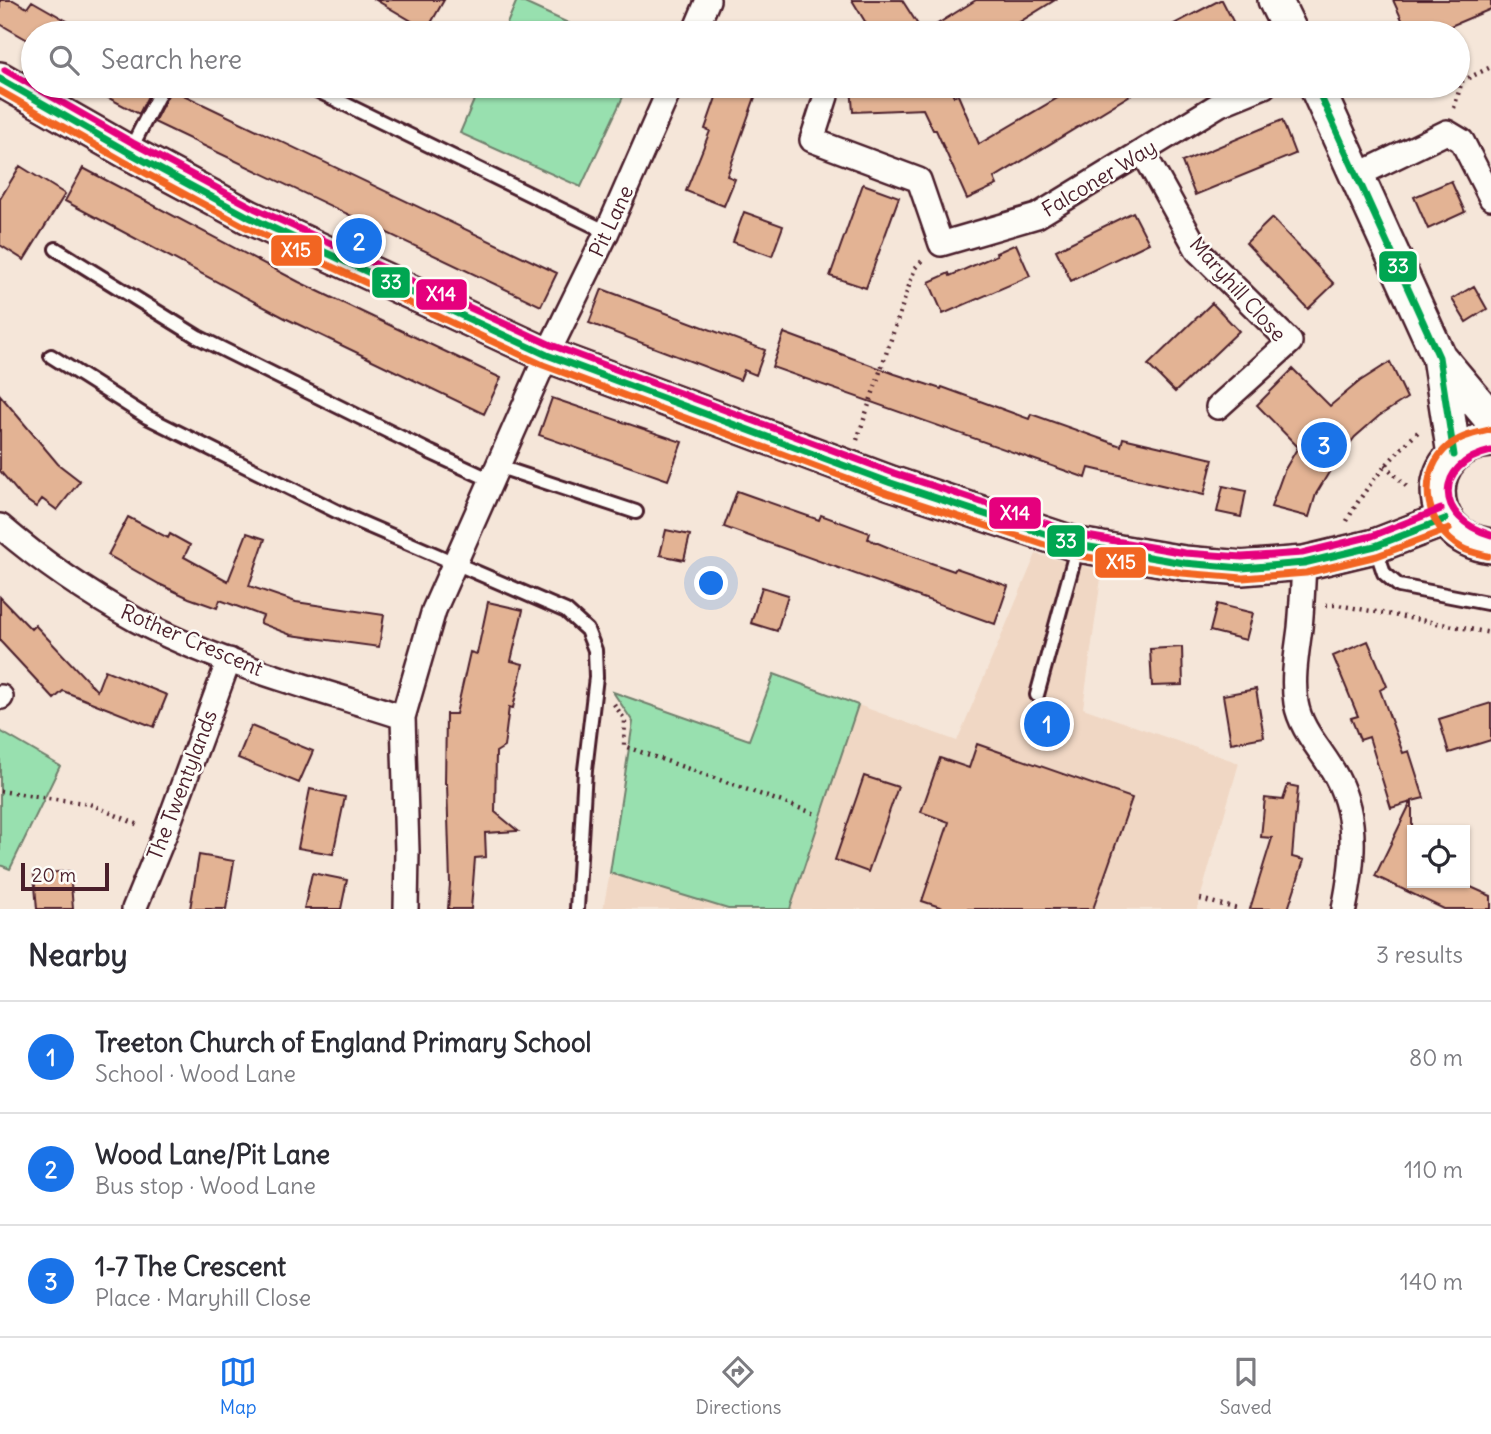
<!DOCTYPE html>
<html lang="en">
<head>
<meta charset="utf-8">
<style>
  :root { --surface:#fff; --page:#f7f7f7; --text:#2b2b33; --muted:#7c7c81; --line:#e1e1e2; --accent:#1a73e8 }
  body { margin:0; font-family:Delius,sans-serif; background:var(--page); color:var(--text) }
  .controls { position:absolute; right:21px; bottom:21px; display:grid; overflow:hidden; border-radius:0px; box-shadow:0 2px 5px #0004 }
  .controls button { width:63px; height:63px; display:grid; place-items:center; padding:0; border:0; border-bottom:2px solid var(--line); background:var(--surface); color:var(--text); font:35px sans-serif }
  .scale { position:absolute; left:21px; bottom:18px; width:88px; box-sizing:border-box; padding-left:7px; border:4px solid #4a1f2b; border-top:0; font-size:19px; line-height:24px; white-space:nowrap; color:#4a1f2b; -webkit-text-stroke:5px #fdfcf7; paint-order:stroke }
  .you { position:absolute; left:712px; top:584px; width:24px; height:24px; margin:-18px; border:5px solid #fff; border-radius:50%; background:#1a73e8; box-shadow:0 0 0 10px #1a73e833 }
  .badge { display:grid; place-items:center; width:46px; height:46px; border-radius:50%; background:var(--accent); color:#fff; font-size:23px; font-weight:700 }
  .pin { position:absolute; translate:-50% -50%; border:4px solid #fff; box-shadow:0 2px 7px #0006 }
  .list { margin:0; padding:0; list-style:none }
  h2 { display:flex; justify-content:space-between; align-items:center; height:91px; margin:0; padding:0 28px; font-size:30px }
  h2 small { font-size:23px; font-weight:400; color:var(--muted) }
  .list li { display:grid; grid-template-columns:46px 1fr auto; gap:21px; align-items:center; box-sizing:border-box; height:112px; padding:0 28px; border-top:2px solid var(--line) }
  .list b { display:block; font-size:26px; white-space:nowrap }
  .list p { margin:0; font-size:23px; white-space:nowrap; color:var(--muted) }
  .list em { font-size:23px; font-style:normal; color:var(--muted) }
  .icon { flex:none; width:38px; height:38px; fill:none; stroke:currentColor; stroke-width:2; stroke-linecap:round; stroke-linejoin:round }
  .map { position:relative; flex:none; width:1491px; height:909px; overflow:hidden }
  .search { position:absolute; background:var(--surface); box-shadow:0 2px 5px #0004; left:21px; right:21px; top:21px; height:77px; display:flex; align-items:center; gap:18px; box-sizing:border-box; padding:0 24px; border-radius:38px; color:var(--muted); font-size:26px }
  .sheet { height:427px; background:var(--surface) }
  nav { display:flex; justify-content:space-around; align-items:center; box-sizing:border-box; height:98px; border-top:2px solid var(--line); background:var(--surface); font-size:19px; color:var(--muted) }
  nav a { display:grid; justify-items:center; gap:4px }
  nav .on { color:var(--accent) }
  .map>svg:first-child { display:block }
  .built { fill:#f0d7c4 }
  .green { fill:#98e0af; stroke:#71806d; stroke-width:2 }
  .building { fill:#e3b394; stroke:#4a1f2b; stroke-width:2 }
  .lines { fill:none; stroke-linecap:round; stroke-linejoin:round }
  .lane-casing { stroke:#4a1f2b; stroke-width:18 }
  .street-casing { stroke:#4a1f2b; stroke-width:28 }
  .secondary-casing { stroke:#4a1f2b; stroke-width:38 }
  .path { stroke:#4a1f2b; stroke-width:4.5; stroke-dasharray:2 5; stroke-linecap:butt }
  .lane { stroke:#fdfcf7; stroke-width:12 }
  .street { stroke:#fdfcf7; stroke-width:23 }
  .secondary { stroke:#fdfcf7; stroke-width:33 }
  .bus-1-casing { stroke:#fdfcf7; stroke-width:12 }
  .bus-2-casing { stroke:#fdfcf7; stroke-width:12 }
  .bus-3-casing { stroke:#fdfcf7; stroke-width:12 }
  .bus-1 { stroke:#00a651; stroke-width:7 }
  .bus-2 { stroke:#f26522; stroke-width:7 }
  .bus-3 { stroke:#e5007d; stroke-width:7 }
  .labels { text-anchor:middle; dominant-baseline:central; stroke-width:5; stroke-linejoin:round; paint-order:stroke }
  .street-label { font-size:21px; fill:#4a1f2b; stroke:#fdfcf7 }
  .line-badge { stroke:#fdfcf7; stroke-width:2.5 }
  .badge-label { font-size:19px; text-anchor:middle; font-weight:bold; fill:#fff }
</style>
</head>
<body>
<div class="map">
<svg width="1491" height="909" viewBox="0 0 1491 909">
  <rect width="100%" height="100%" fill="#f5e6d9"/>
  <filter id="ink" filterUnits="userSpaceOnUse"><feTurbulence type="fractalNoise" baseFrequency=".0143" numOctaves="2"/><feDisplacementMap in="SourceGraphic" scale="14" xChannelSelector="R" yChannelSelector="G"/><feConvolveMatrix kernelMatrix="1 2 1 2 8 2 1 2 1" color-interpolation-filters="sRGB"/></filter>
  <g filter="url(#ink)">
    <!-- built -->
    <path class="built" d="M 1036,554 L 1102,571 L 1083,708 L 1239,763 L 1197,909 L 790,909 L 858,705 L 957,741 Z
      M 610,873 L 728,909 L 603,909 Z"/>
    <!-- green -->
    <path class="green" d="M 517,0 L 518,0 L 590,33 L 503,33 Z
      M 480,86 L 628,86 L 581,187 L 460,133 Z
      M 774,674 L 858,705 L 790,909 L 728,909 L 610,873 L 633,722 L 613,692 L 749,740 Z
      M 0,731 L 60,766 L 10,869 L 0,865 Z"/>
    <!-- building -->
    <path class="building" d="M 0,0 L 13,0 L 27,8 L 32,1 L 88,33 L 33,33 L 33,43 L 0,24 Z
      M 376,0 L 444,0 L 427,30 Z
      M 852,0 L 902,0 L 918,25 L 904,33 L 872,33 Z
      M 976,0 L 1055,0 L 1002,33 L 923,33 Z
      M 1222,0 L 1239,33 L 1157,33 L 1220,0 Z
      M 1393,0 L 1491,0 L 1491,9 L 1434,33 L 1408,33 Z
      M 86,86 L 153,86 L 139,114 Z
      M 720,86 L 759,86 L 727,176 L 735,179 L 724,206 L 686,191 L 710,131 L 705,129 Z
      M 851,86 L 949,86 L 954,96 L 958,95 L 979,144 L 1078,86 L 1145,86 L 994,178 L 997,185 L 967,199 L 936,130 L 933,130 L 923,109 L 853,112 Z
      M 171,89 L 557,273 L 541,306 L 154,122 Z
      M 1282,120 L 1295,154 L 1195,195 L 1182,162 Z
      M 20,166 L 65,194 L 24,260 L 0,245 L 0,199 Z
      M 83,168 L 299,282 L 501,378 L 484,414 L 285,318 L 65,201 Z
      M 1451,181 L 1465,212 L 1428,229 L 1414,197 Z
      M 863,184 L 899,197 L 866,288 L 830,276 Z
      M 744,212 L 783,226 L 772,256 L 733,242 Z
      M 1133,212 L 1149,243 L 1071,281 L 1056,250 Z
      M 1272,218 L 1334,284 L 1308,309 L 1246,243 Z
      M 1016,244 L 1030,276 L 943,314 L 929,282 L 949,273 L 950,276 L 997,255 L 996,253 Z
      M 1474,286 L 1487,309 L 1466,322 L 1452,299 Z
      M 602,289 L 765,350 L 756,375 L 744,370 L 740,380 L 589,323 Z
      M 1212,303 L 1239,331 L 1175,392 L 1148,365 Z
      M 784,333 L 895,374 L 941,389 L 942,387 L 1029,419 L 1031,414 L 1121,446 L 1123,438 L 1213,459 L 1204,495 L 1089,468 L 1086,478 L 772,367 Z
      M 1390,362 L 1407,398 L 1379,416 L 1355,437 L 1334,464 L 1316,494 L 1309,517 L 1271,507 L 1284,471 L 1298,447 L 1257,405 L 1293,369 L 1330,406 L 1360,381 Z
      M 0,395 L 58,464 L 80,481 L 57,510 L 42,499 L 36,507 L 22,497 L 0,471 Z
      M 552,398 L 682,442 L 668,480 L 539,435 Z
      M 1223,486 L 1246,491 L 1241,517 L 1217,512 Z
      M 737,491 L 819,520 L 821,515 L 870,533 L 868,539 L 897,551 L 954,571 L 956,568 L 1008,586 L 995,624 L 724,527 Z
      M 128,517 L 168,538 L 170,534 L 190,545 L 184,557 L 228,581 L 247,533 L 265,539 L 249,586 L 296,602 L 384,615 L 379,647 L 291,635 L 260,623 L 263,616 L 220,600 L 217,608 L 189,598 L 159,584 L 108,555 Z
      M 666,530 L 690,535 L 684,560 L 660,555 Z
      M 762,587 L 788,595 L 777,631 L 751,623 Z
      M 0,597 L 31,629 L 35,625 L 97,691 L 105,670 L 167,695 L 154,727 L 63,691 L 54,699 L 0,641 Z
      M 488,602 L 523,610 L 511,661 L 523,664 L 513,708 L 509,707 L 504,747 L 496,752 L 495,812 L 518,831 L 485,833 L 486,857 L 475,858 L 471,909 L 448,909 L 450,883 L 447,784 L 445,784 L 446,714 L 456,714 L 470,652 L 477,654 Z
      M 1217,604 L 1253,613 L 1246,640 L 1210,631 Z
      M 1368,641 L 1387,686 L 1380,690 L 1403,753 L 1409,751 L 1424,798 L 1412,801 L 1412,883 L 1462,883 L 1491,896 L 1491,909 L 1444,909 L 1375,876 L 1411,802 L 1391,808 L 1369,737 L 1360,740 L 1351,718 L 1358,716 L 1333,656 Z
      M 1182,647 L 1183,685 L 1152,686 L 1150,649 Z
      M 1256,689 L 1264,737 L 1231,743 L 1223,695 Z
      M 1491,703 L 1491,740 L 1449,753 L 1439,719 Z
      M 251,726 L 313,751 L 299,783 L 238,758 Z
      M 977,744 L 1132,798 L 1093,909 L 946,909 L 922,901 L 949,822 L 921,812 L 940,758 L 969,768 Z
      M 864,776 L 898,787 L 868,872 L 835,860 Z
      M 1288,785 L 1298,787 L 1292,857 L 1304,860 L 1288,909 L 1250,909 L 1272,838 L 1261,837 L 1265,798 L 1283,800 Z
      M 310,789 L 345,797 L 333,854 L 298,848 Z
      M 199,855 L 234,861 L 226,909 L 190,909 Z
      M 70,871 L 73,909 L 37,909 L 34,874 Z
      M 312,873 L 347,880 L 341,909 L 304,909 Z"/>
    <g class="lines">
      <defs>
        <path id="lane" d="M 190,33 L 192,30 L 199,33
          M 308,86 L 607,232
          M 129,152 L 163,86
          M 56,249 L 198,337 L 430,452 L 491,480
          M 51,356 L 147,417 L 348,517 L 566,611 L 587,630 L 595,650 L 596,677 L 585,770 L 577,909
          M 497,466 L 636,512
          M 1375,546 L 1384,573 L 1399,586 L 1487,603
          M 1037,695 L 1078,545"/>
        <path id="street" d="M 694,33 L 708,0
          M 826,96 L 812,140 L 919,180 L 941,244 L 1037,216 L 1220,104 L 1264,86
          M 1143,152 L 1198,251 L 1290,342 L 1218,407
          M 1356,176 L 1447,132 L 1462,141 L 1491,198
          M 0,526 C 42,562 87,593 136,620 C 219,664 314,688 403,717
          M 1304,563 C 1303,585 1302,606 1300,628 C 1297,652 1292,678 1296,703 C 1301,732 1324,752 1337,778 C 1359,820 1353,865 1344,909
          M 0,697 L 1,697
          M 134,909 L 164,836 L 229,660
          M 406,909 L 407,851 L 403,717 L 434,610 L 547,355 L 607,232 L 671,86"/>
        <path id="secondary" d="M 1275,0 L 1291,33
          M 0,79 L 128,152 L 249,217 L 547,355 L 891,483 L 1078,545 L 1184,563 L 1242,568 L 1304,563 L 1375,546 L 1445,519
          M 1316,86 L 1439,357 L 1454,455
          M 1439,357 L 1491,419
          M 1491,440 C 1422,444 1419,537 1491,546"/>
      </defs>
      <!-- lane casing -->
      <use href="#lane" class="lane-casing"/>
      <!-- street casing -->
      <use href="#street" class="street-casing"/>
      <!-- secondary casing -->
      <use href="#secondary" class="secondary-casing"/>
      <!-- path -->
      <path class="path" d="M 1454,108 L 1462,81 L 1491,67
        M 857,440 L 915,268 L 922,261
        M 1385,465 L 1407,487
        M 1347,521 C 1365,486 1391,458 1420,430
        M 1326,605 L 1338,605 L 1491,633
        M 614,704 L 625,720 L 624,746 L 816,814
        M 0,791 L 90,804 L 141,826
        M 1200,899 L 1238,909"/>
      <!-- lane -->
      <use href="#lane" class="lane"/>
      <!-- street -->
      <use href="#street" class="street"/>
      <!-- secondary -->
      <use href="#secondary" class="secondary"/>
      <defs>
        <path id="bus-1" d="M 0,79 L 128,152 L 249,217 L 547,355 L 891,483 L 1078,545 L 1184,563 L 1242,568 L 1304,563 L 1375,546 L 1445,519
          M 1316,86 L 1439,357 L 1454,455"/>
        <path id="bus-2" d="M 0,91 L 123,161 L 244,226 L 543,365 L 887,493 L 1075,555 L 1182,573 L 1243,578 L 1306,573 L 1377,556 L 1449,529
          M 1488,556 C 1480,554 1469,552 1462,548 C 1427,529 1416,479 1444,450 C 1457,437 1472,434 1489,430"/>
        <path id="bus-3" d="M 5,70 L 133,143 L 254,208 L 551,345 L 894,473 L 1081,535 L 1185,553 L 1242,557 L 1302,553 L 1372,536 L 1441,509
          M 1491,451 C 1433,464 1435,519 1491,535"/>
      </defs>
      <!-- bus-1 casing -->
      <use href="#bus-1" class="bus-1-casing"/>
      <!-- bus-2 casing -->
      <use href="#bus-2" class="bus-2-casing"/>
      <!-- bus-3 casing -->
      <use href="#bus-3" class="bus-3-casing"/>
      <!-- bus-1 -->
      <use href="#bus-1" class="bus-1"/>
      <!-- bus-2 -->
      <use href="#bus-2" class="bus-2"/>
      <!-- bus-3 -->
      <use href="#bus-3" class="bus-3"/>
    </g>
  </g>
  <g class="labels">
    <!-- street labels -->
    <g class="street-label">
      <text transform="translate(1099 178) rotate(-31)">Falconer Way</text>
      <text transform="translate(611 221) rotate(-65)">Pit Lane</text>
      <text transform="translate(1238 289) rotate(48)">Maryhill Close</text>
      <text transform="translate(192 640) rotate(23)">Rother Crescent</text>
      <text transform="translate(182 785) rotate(-69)">The Twentylands</text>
    </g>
  </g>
  <g class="line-badge">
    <rect x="270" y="234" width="53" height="33" rx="7" fill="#f26522"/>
    <rect x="1378" y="250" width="40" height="33" rx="7" fill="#00a651"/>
    <rect x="371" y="266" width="40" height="33" rx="7" fill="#00a651"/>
    <rect x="415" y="278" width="53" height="33" rx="7" fill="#e5007d"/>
    <rect x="988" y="496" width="54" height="34" rx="7" fill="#e5007d"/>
    <rect x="1046" y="524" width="40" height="34" rx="7" fill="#00a651"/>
    <rect x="1094" y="546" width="53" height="33" rx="7" fill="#f26522"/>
  </g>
  <g class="badge-label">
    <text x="296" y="257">X15</text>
    <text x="1398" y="273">33</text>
    <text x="391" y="289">33</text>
    <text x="441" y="301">X14</text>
    <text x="1015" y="520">X14</text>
    <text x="1066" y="548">33</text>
    <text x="1121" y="569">X15</text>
  </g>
</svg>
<div class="controls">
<button><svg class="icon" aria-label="locate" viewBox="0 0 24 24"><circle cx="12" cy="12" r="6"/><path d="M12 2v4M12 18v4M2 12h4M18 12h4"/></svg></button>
</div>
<div class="scale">20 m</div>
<div class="you"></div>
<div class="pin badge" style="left:1047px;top:724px">1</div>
<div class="pin badge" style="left:359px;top:241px">2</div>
<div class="pin badge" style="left:1324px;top:445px">3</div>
<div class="search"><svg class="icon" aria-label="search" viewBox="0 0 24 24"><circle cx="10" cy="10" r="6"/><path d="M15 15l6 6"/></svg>Search here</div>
</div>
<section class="sheet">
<h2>Nearby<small>3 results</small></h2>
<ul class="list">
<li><span class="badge">1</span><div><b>Treeton Church of England Primary School</b><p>School · Wood Lane</p></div><em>80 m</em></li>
<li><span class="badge">2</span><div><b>Wood Lane/Pit Lane</b><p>Bus stop · Wood Lane</p></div><em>110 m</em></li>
<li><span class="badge">3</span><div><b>1-7 The Crescent</b><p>Place · Maryhill Close</p></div><em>140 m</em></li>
</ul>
</section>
<nav>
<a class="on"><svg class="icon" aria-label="map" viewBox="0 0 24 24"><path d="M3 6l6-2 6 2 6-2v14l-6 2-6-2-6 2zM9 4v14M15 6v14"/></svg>Map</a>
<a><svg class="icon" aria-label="directions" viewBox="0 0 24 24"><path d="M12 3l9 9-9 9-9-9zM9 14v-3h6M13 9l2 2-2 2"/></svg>Directions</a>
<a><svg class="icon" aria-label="saved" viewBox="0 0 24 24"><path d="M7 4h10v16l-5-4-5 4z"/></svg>Saved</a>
</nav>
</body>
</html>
